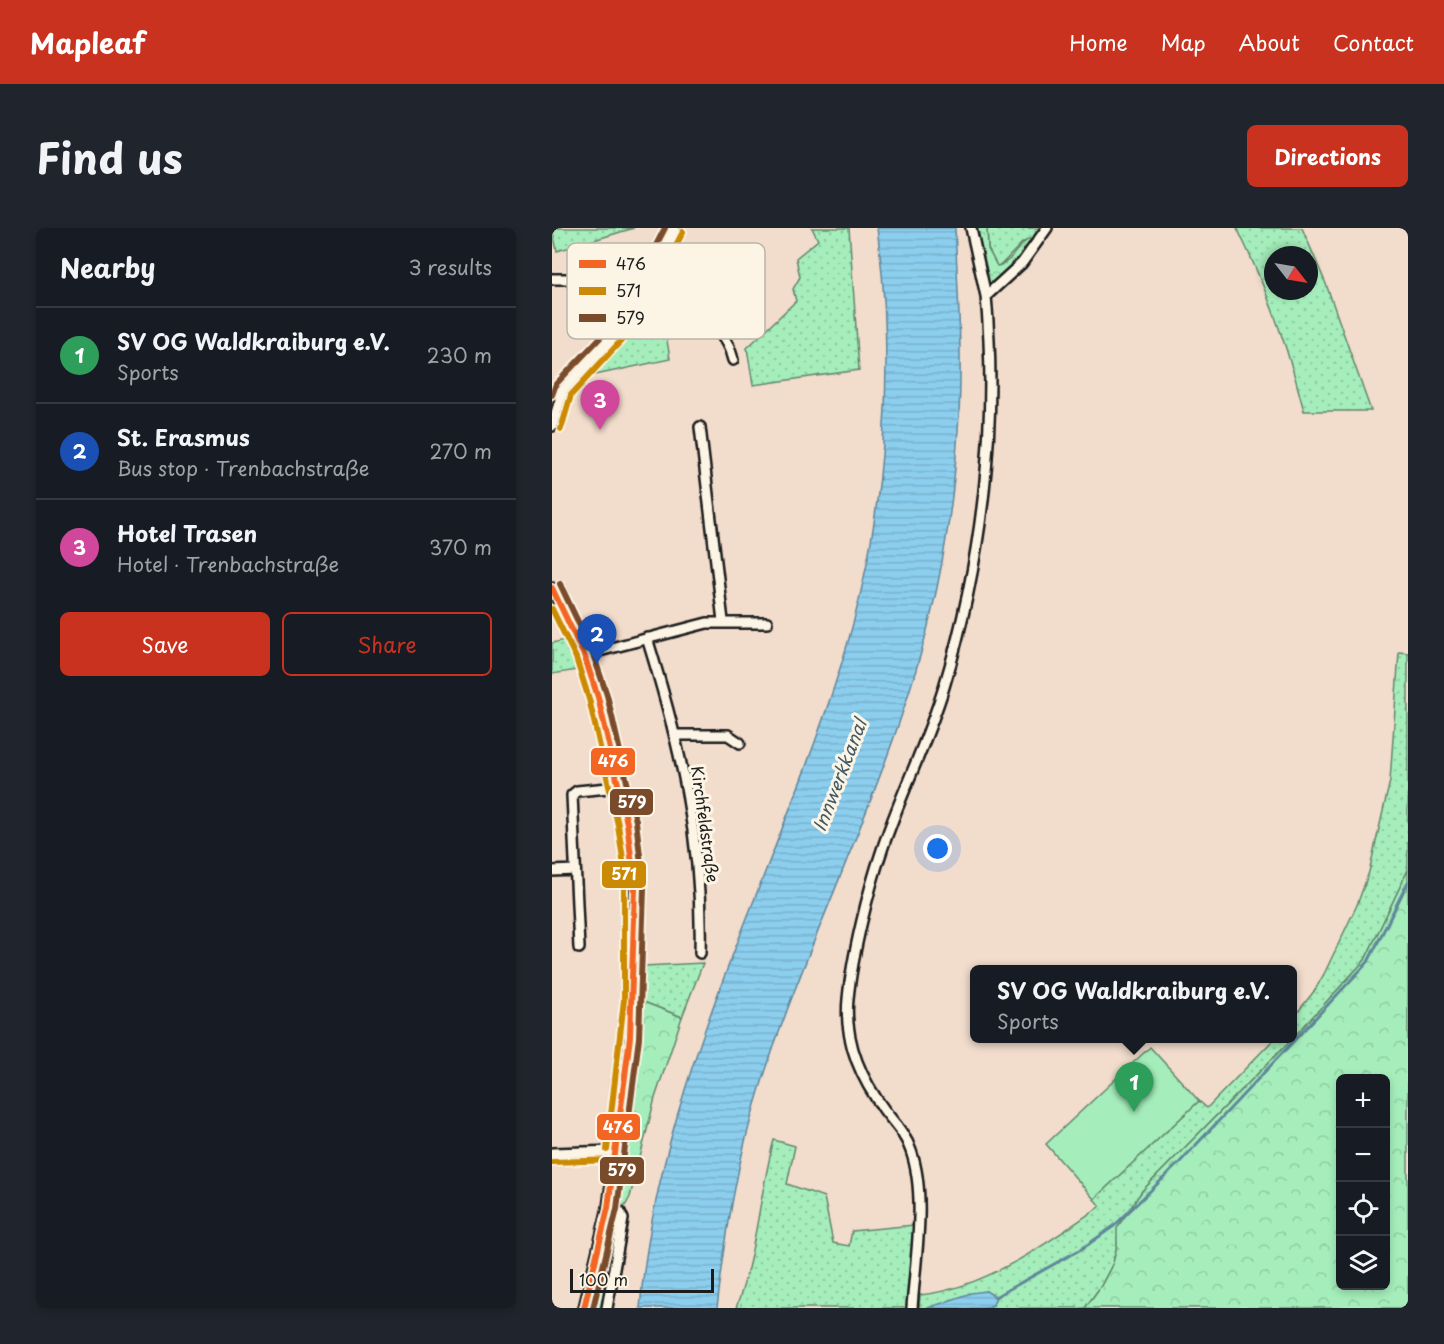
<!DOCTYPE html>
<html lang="en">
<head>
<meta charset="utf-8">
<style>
  :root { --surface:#171b24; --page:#20242c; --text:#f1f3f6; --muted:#9ea1a6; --line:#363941; --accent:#c8321e }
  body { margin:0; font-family:"Playpen Sans",sans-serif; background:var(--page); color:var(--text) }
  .controls { position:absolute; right:18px; bottom:18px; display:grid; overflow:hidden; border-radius:9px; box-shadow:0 3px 9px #0003 }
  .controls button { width:54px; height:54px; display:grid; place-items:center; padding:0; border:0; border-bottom:2px solid var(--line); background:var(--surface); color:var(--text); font:30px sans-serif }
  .compass { position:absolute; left:712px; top:18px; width:54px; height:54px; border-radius:50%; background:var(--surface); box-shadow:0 3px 9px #0003; rotate:121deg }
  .scale { position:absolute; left:18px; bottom:15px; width:144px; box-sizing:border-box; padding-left:6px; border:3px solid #1c1c1c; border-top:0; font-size:16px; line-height:21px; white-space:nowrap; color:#1c1c1c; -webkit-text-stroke:4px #fcf5e5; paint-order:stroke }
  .you { position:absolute; left:386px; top:621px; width:21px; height:21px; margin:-15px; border:4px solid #fff; border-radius:50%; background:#1a73e8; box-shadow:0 0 0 9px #1a73e833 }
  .badge { display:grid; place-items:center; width:39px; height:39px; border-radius:50%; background:var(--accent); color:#fff; font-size:20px; font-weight:700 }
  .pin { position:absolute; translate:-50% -50px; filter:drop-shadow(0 2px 3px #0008) }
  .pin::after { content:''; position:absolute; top:32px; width:21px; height:18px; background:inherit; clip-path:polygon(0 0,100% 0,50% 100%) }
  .popup { position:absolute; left:418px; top:737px; width:327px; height:78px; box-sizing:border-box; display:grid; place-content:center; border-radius:9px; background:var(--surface); filter:drop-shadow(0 2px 4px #0005); font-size:20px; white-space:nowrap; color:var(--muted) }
  .popup b { font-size:22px; color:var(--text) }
  .popup::after { content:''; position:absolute; left:50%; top:100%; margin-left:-12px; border:12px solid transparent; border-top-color:var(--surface) }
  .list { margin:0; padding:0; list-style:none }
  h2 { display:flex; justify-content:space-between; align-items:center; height:78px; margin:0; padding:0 24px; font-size:26px }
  h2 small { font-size:20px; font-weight:400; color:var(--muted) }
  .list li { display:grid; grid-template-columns:39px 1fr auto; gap:18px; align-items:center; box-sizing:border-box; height:96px; padding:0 24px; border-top:2px solid var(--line) }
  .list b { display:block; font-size:22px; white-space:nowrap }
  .list p { margin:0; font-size:20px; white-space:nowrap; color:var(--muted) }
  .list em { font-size:20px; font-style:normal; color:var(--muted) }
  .actions { display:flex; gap:12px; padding:18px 24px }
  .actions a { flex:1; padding:14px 0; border:2px solid var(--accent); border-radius:9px; text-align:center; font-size:21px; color:var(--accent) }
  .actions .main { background:var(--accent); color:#fff }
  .icon { flex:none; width:33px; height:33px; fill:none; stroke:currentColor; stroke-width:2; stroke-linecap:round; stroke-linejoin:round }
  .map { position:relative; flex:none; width:856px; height:1080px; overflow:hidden; border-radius:9px }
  header { display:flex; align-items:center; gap:36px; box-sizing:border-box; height:84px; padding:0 30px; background:var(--accent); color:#fff }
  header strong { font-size:28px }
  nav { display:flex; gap:33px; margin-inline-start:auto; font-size:21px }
  .intro { display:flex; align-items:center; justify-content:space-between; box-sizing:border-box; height:144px; padding:0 36px }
  h1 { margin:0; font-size:42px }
  .button { padding:15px 27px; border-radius:9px; background:var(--accent); color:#fff; font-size:21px; font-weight:700 }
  main { display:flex; gap:36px; padding:0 36px }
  aside { flex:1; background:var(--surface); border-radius:9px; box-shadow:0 3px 9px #0003 }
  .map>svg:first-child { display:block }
  .green { fill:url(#green-dots); stroke:#60856c; stroke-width:1.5; fill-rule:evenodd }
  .forest { fill:url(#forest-crowns); stroke:#60856c; stroke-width:1.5; fill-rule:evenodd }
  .pitch { fill:#a5eebb; stroke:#60856c; stroke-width:1.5 }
  .water { fill:url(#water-rules); stroke:#5f879a; stroke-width:1.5 }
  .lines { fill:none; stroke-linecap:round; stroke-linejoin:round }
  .stream { stroke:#5f879a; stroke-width:3 }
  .minor-casing { stroke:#1c1c1c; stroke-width:14 }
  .minor { stroke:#fcf5e5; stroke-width:9 }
  .bus-1-casing { stroke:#fcf5e5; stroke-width:10 }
  .bus-2-casing { stroke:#fcf5e5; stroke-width:10 }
  .bus-3-casing { stroke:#fcf5e5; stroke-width:10 }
  .bus-1 { stroke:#f26522; stroke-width:6 }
  .bus-2 { stroke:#cb8a06; stroke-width:6 }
  .bus-3 { stroke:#7a4b2a; stroke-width:6 }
  .labels { text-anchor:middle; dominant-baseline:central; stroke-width:6; stroke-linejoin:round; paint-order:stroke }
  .street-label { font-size:16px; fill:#1c1c1c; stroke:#fcf5e5 }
  .water-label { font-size:18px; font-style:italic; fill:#435a66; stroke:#fcf5e5 }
  .key { fill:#fcf5e5; stroke:#b9b4a9; stroke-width:1.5 }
  .key-label { font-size:16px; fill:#1c1c1c }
  .line-badge { stroke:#fcf5e5; stroke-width:2 }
  .badge-label { font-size:16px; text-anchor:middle; font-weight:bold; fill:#fff }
</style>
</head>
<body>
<header>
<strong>Mapleaf</strong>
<nav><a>Home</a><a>Map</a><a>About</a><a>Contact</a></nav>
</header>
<div class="intro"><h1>Find us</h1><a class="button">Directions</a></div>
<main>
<aside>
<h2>Nearby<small>3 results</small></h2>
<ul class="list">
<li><span class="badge" style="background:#2e9e5b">1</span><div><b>SV OG Waldkraiburg e.V.</b><p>Sports</p></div><em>230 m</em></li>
<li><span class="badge" style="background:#1a4fb4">2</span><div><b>St. Erasmus</b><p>Bus stop · Trenbachstraße</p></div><em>270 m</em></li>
<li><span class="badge" style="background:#d1479c">3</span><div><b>Hotel Trasen</b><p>Hotel · Trenbachstraße</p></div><em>370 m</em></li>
</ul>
<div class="actions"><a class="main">Save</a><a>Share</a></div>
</aside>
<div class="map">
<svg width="856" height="1080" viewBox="0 0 856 1080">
  <defs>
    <pattern id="green-dots" width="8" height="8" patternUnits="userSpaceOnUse" patternTransform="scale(1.5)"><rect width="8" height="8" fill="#a5eebb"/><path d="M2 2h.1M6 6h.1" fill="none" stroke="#8dcca0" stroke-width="1.8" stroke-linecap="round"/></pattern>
    <pattern id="forest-crowns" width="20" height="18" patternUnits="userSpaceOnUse" patternTransform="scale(1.5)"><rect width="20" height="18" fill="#a5eebb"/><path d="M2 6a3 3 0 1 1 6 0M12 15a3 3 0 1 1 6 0" fill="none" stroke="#8dcca0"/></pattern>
    <pattern id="water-rules" width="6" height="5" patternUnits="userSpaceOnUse" patternTransform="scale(1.5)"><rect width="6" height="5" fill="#8cceee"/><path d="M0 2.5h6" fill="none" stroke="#78b0cc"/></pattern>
  </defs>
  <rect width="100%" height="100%" fill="#f2dccc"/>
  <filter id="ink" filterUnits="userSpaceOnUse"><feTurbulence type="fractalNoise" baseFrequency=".0167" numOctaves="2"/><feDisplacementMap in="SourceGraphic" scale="12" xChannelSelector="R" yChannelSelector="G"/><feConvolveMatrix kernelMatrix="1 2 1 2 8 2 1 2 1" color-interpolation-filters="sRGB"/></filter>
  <g filter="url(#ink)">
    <!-- green -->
    <path class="green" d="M 0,0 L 82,0 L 5,23 Z
      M 260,0 L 297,0 L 307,142 L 201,157 L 195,120 L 244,73 L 241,61 L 248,49 L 244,30 L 266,12 Z
      M 435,0 L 493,0 L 485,12 L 471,14 L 448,38 L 445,38 L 436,21 Z
      M 685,0 L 750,0 L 774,56 L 819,183 L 752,183 C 736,119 714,59 685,0 ZM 721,27 L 757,27 L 757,63 L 721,63 Z
      M 112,94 L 118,131 L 34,149 L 76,102 Z
      M 13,412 L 26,442 L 0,446 L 0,415 Z
      M 847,424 L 856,425 L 856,642 L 813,732 L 741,810 L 741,790 L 763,762 L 773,744 L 805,677 L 817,644 L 838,553 Z
      M 151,735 L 130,789 L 89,773 L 92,738 Z
      M 741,810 L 590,963 L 566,1000 L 565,1018 L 561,1035 L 549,1058 L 533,1080 L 433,1080 L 441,1077 L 434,1063 L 376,1080 L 367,1080 L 368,1067 C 432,1061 496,1015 548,978 L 542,971 L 647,873 L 655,880 L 722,811 Z
      M 222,912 L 243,918 L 235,956 L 272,969 L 281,1015 L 297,1018 L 300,1003 L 362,997 L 357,1080 L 184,1080 C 204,1027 207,968 222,912 Z
      M 60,991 L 65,993 L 65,1000 L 50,1080 L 36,1080 Z"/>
    <!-- forest -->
    <path class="forest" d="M 422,0 L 435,0 L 436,21 L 445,38 C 459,36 465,17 477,11 L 485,12 C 474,26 457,53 439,56 L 433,51 Z
      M 856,642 L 856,1080 L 533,1080 L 549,1058 L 561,1035 L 565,1018 L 565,1000 L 590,963 L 741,810 L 813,732 ZM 834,850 L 834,1058 L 788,1058 L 788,850 Z
      M 89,773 L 130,789 L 103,870 L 78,969 L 73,978 L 70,977 L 69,963 Z"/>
    <!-- pitch -->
    <path class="pitch" d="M 598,819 L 647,873 L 542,971 L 494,916 Z"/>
    <!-- water -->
    <path class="water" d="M 325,0 L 403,0 C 406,67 411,135 406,202 C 401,283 387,367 363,445 C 321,586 253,719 208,860 C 185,932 174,1005 165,1080 L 88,1080 C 107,851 223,650 290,434 C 333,296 344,143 325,0 Z
      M 434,1063 L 444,1069 L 441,1077 L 433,1080 L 376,1080 L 419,1065 Z"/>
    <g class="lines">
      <!-- stream -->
      <path class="stream" d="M 443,1069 L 531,1020 L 562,998 L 627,935 L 816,734 L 856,654"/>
      <defs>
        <path id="minor" d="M 419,0 L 434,68
          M 0,51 L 24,51
          M 77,89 C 111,107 132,63 163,100 C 172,110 178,118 181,132
          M 0,198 L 11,162 L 72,97 L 89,68 L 123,0
          M 148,199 L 171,393
          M 0,360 L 32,427 L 46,469 L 75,595 L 83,661 L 78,809 L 56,980 L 32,1080
          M 95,410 C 128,516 151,613 148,725
          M 32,427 L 155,395 L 215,395
          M 124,507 L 176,507 L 188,515
          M 0,643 L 23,642
          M 27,720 L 20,567 L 25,563 L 67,559
          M 0,925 L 64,923
          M 55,1080 L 71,991 L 68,984 L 56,980
          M 360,1080 C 363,1032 375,968 359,923 C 354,907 343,896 333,883 C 309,851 292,812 296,771 C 300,728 316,663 330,622 C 348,567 375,515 392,459 C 430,333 446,199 434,68 L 470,35 L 495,0"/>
      </defs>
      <!-- minor casing -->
      <use href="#minor" class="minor-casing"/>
      <!-- minor -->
      <use href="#minor" class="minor"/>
      <defs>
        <path id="bus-1" d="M 0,360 L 32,427 L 46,469 L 75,595 L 83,661 L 78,809 L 56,980 L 32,1080"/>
        <path id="bus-2" d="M 9,201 L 19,167 L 79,102 L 131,4
          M 0,381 L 24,430 L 37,471 L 66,597 L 72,638 L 72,772 L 55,922
          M 0,934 L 64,932"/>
        <path id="bus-3" d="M 0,167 L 4,156 L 65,92 L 113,0
          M 8,356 L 40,423 L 55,467 L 84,593 L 92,661 L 87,810 L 65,981 L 41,1080"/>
      </defs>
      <!-- bus-1 casing -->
      <use href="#bus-1" class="bus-1-casing"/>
      <!-- bus-2 casing -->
      <use href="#bus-2" class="bus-2-casing"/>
      <!-- bus-3 casing -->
      <use href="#bus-3" class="bus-3-casing"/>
      <!-- bus-1 -->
      <use href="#bus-1" class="bus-1"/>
      <!-- bus-2 -->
      <use href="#bus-2" class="bus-2"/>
      <!-- bus-3 -->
      <use href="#bus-3" class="bus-3"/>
    </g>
  </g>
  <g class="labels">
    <!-- street labels -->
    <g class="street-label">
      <text transform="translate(154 596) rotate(82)">Kirchfeldstraße</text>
    </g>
    <!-- water labels -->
    <g class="water-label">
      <text transform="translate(287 547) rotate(-69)">Innwerkkanal</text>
    </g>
  </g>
  <!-- legend -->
  <rect x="15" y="15" width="198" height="96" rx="9" class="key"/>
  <rect x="27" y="32" width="27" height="8" fill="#f26522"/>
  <rect x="27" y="59" width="27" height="8" fill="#cb8a06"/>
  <rect x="27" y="86" width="27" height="8" fill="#7a4b2a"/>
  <g class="key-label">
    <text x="64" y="42">476</text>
    <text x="64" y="69">571</text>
    <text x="64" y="96">579</text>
  </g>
  <g class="line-badge">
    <rect x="38" y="519" width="46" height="29" rx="6" fill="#f26522"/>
    <rect x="57" y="560" width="45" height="28" rx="6" fill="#7a4b2a"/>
    <rect x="49" y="632" width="46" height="29" rx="6" fill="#cb8a06"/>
    <rect x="44" y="885" width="45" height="28" rx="6" fill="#f26522"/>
    <rect x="47" y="928" width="46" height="29" rx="6" fill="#7a4b2a"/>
  </g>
  <g class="badge-label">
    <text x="61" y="539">476</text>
    <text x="80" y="580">579</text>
    <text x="72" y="652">571</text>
    <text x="66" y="905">476</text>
    <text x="70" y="948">579</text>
  </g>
</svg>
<div class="controls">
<button>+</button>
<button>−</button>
<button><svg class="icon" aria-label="locate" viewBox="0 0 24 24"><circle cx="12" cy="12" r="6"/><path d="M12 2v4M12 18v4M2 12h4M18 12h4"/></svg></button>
<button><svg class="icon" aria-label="layers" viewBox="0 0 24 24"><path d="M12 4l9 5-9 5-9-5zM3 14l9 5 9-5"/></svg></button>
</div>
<svg class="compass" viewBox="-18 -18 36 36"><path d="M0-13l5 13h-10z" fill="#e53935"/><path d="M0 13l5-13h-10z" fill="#9ea1a6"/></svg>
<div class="scale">100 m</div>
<div class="you"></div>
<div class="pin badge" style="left:582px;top:884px;background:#2e9e5b">1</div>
<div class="popup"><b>SV OG Waldkraiburg e.V.</b>Sports</div>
<div class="pin badge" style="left:45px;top:436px;background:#1a4fb4">2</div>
<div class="pin badge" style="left:48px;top:202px;background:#d1479c">3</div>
</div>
</main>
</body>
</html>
